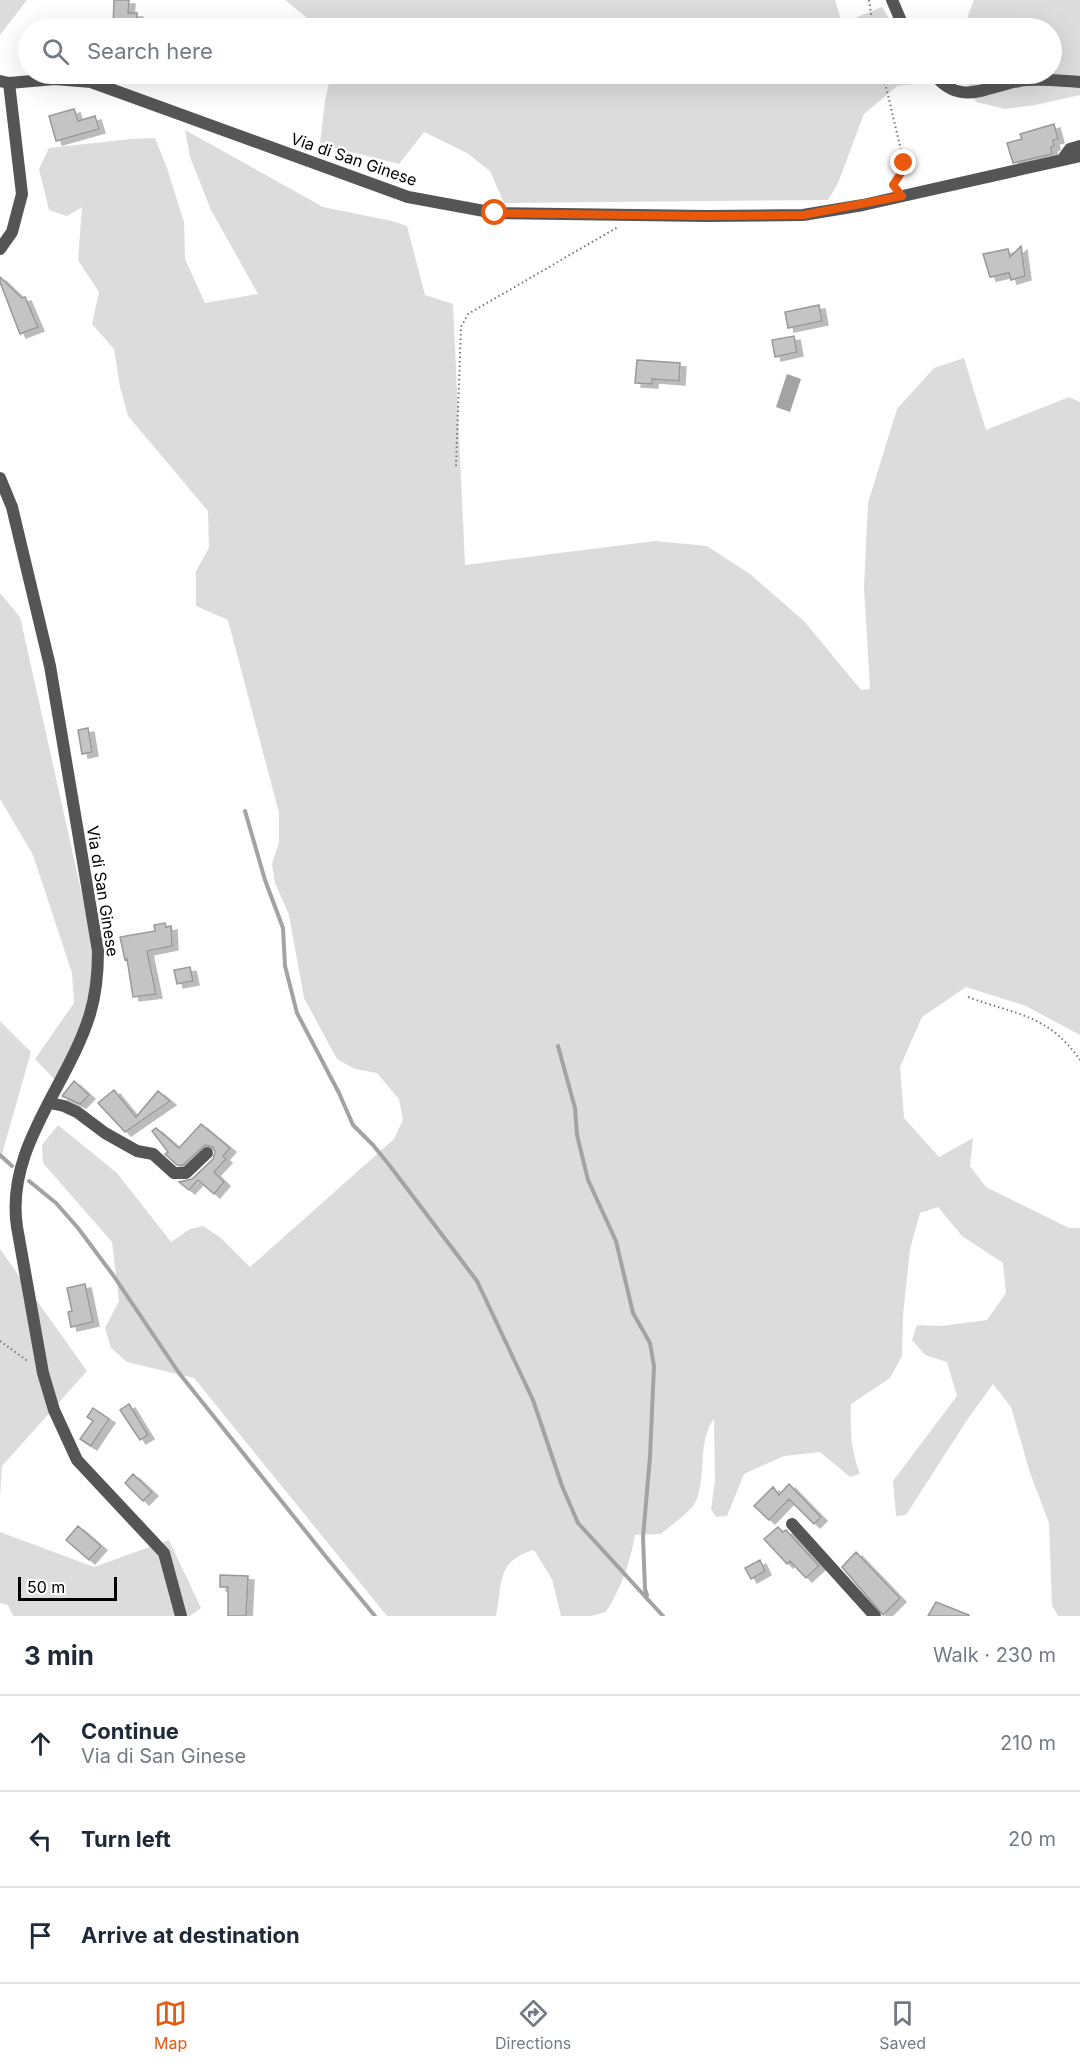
<!DOCTYPE html>
<html lang="en">
<head>
<meta charset="utf-8">
<style>
  :root { --surface:#fff; --page:#f6f6f7; --text:#1f2937; --muted:#747a83; --line:#e0e1e3; --accent:#ea580c }
  body { margin:0; font-family:Inter,sans-serif; background:var(--page); color:var(--text) }
  .scale { position:absolute; left:18px; bottom:15px; width:99px; box-sizing:border-box; padding-left:6px; border:3px solid #000; border-top:0; font-size:16px; line-height:21px; white-space:nowrap; color:#000; -webkit-text-stroke:4px #fff; paint-order:stroke }
  .stop { position:absolute; width:18px; height:18px; margin:-14px; border:4px solid #ea580c; border-radius:50%; background:#fff }
  .stop.end { background:#ea580c; border-color:#fff; box-shadow:0 2px 6px #0008 }
  .list { margin:0; padding:0; list-style:none }
  h2 { display:flex; justify-content:space-between; align-items:center; height:78px; margin:0; padding:0 24px; font-size:26px }
  h2 small { font-size:20px; font-weight:400; color:var(--muted) }
  .list li { display:grid; grid-template-columns:39px 1fr auto; gap:18px; align-items:center; box-sizing:border-box; height:96px; padding:0 24px; border-top:2px solid var(--line) }
  .list b { display:block; font-size:22px; white-space:nowrap }
  .list p { margin:0; font-size:20px; white-space:nowrap; color:var(--muted) }
  .list em { font-size:20px; font-style:normal; color:var(--muted) }
  .icon { flex:none; width:33px; height:33px; fill:none; stroke:currentColor; stroke-width:2; stroke-linecap:round; stroke-linejoin:round }
  .map { position:relative; flex:none; width:1080px; height:1616px; overflow:hidden }
  .search { position:absolute; background:var(--surface); box-shadow:0 6px 24px #0002; left:18px; right:18px; top:18px; height:66px; display:flex; align-items:center; gap:15px; box-sizing:border-box; padding:0 21px; border-radius:33px; color:var(--muted); font-size:22px }
  .sheet { height:366px; background:var(--surface) }
  nav { display:flex; justify-content:space-around; align-items:center; box-sizing:border-box; height:84px; border-top:2px solid var(--line); background:var(--surface); font-size:16px; color:var(--muted) }
  nav a { display:grid; justify-items:center; gap:3px }
  nav .on { color:var(--accent) }
  .map>svg:first-child { display:block }
  .green { fill:#dcdcdc }
  .water { fill:#a3a3a3 }
  .lines { fill:none; stroke-linecap:round; stroke-linejoin:round }
  .stream { stroke:#a3a3a3; stroke-width:4 }
  .building { fill:#c4c4c4; stroke:#999; stroke-width:1.5; filter:url(#shadow) }
  .path { stroke:#777; stroke-width:2; stroke-dasharray:1.5 3; stroke-linecap:butt }
  .street { stroke:#555; stroke-width:12 }
  .route { stroke:#ea580c; stroke-width:8 }
  .labels { text-anchor:middle; dominant-baseline:central; stroke-width:5; stroke-linejoin:round; paint-order:stroke }
  .street-label { font-size:16px; fill:#000; stroke:#fff }
</style>
</head>
<body>
<div class="map">
<svg width="1080" height="1616" viewBox="0 0 1080 1616">
  <defs>
    <filter id="shadow"><feDropShadow dx="6" dy="4" stdDeviation="0" flood-color="#0004"/></filter>
  </defs>
  <rect width="100%" height="100%" fill="#fff"/>
  <!-- green -->
  <path class="green" d="M 0,0 L 27,0 L 0,35 Z
    M 285,0 L 835,0 L 842,23 L 882,7 L 895,28 L 319,28 Z
    M 974,0 L 1080,0 L 1080,95 L 1035,105 L 1005,109 L 976,102 L 964,74 L 1052,74 L 1052,28 L 966,28 L 968,15 Z
    M 331,74 L 916,74 L 914,84 L 897,86 L 864,114 L 838,183 L 828,200 L 504,203 L 490,171 L 467,153 L 424,132 L 399,164 L 320,144 L 325,101 Z
    M 185,130 L 323,207 L 392,221 L 407,226 L 425,295 L 453,304 L 465,565 L 655,541 L 707,546 L 750,574 L 804,621 L 861,690 L 870,689 L 864,587 L 868,503 L 897,409 L 934,368 L 964,358 L 986,430 L 1069,397 L 1080,402 L 1080,1035 L 1026,1006 L 966,987 L 922,1017 L 900,1067 L 904,1118 L 939,1157 L 973,1138 L 970,1166 L 986,1187 L 1069,1228 L 1080,1228 L 1080,1616 L 1058,1616 L 1052,1605 L 1049,1523 L 1030,1473 L 1011,1407 L 993,1384 L 967,1420 L 906,1515 L 896,1516 L 893,1481 L 957,1396 L 947,1362 L 925,1355 L 912,1340 L 917,1325 L 941,1326 L 987,1320 L 1006,1293 L 1003,1263 L 962,1236 L 938,1207 L 920,1213 L 910,1249 L 903,1315 L 902,1356 L 890,1378 L 851,1404 C 850,1429 851,1451 860,1474 L 850,1477 L 820,1452 L 784,1456 L 744,1474 L 727,1516 L 716,1517 L 711,1509 L 715,1480 L 714,1419 C 697,1441 707,1475 696,1501 C 692,1511 670,1526 661,1534 L 635,1535 C 629,1566 622,1586 606,1612 L 591,1616 L 561,1616 L 552,1579 L 534,1550 C 495,1561 503,1584 496,1616 L 387,1616 L 194,1378 L 127,1362 L 111,1348 L 105,1328 L 119,1301 L 112,1242 L 43,1163 L 42,1145 L 58,1125 L 117,1173 L 171,1242 L 190,1229 L 203,1226 L 221,1238 L 250,1267 L 394,1139 L 403,1120 L 399,1099 L 377,1073 L 355,1069 L 337,1059 L 304,998 L 289,915 L 275,883 L 272,864 L 279,842 L 279,813 L 228,620 L 196,606 L 196,571 L 209,548 L 208,511 L 128,416 L 120,387 L 114,349 L 92,324 L 99,292 L 78,260 L 82,207 L 67,216 L 49,210 L 39,169 L 49,148 L 131,139 L 155,138 L 167,168 L 184,222 L 185,259 L 205,303 L 258,294 L 211,210 L 190,157 Z
    M 0,593 L 20,617 L 95,953 L 91,998 L 83,1022 L 55,1080 L 35,1059 L 74,1003 L 72,973 L 33,855 L 0,799 Z
    M 0,1021 L 31,1052 L 0,1161 Z
    M 0,1249 L 87,1371 L 2,1466 L 0,1497 Z
    M 0,1532 L 94,1567 L 169,1540 L 201,1608 L 190,1616 L 13,1616 L 8,1605 L 0,1603 Z"/>
  <!-- water -->
  <path class="water" d="M 787,374 L 801,379 L 790,412 L 776,407 Z"/>
  <g class="lines">
    <!-- stream -->
    <path class="stream" d="M 245,811 L 265,880 L 283,928 L 285,966 L 297,1013 L 339,1093 L 353,1125 L 373,1145 L 390,1166 L 477,1281 L 533,1400 L 562,1486 L 578,1523 L 663,1616
      M 558,1046 L 575,1108 L 577,1135 L 588,1180 L 616,1241 L 633,1313 L 650,1343 L 654,1366 L 650,1457 L 643,1537 L 645,1589 L 647,1595
      M 0,1155 L 12,1166
      M 29,1181 L 56,1203 L 78,1228 L 113,1275 L 179,1373 L 327,1558 L 375,1616"/>
  </g>
  <!-- building -->
  <path class="building" d="M 114,0 L 129,0 L 128,13 L 137,13 L 137,28 L 113,28 Z
    M 74,109 L 78,121 L 95,116 L 99,129 L 56,141 L 49,116 Z
    M 1054,124 L 1058,139 L 1053,140 L 1054,146 L 1051,147 L 1052,154 L 1013,163 L 1007,143 L 1022,139 L 1020,134 Z
    M 1021,246 L 1025,276 L 1011,280 L 1009,273 L 990,277 L 983,254 L 1008,249 L 1010,257 Z
    M 0,277 L 22,298 L 25,297 L 38,327 L 20,334 L 0,282 Z
    M 819,305 L 822,321 L 788,328 L 785,312 Z
    M 794,336 L 797,352 L 775,357 L 772,340 Z
    M 637,360 L 680,363 L 679,381 L 652,379 L 652,384 L 635,383 Z
    M 88,728 L 92,752 L 82,754 L 78,730 Z
    M 165,923 L 166,927 L 171,926 L 172,946 L 147,951 L 156,994 L 133,997 L 127,959 L 125,960 L 120,937 L 155,931 L 154,925 Z
    M 190,967 L 193,981 L 177,984 L 174,970 Z
    M 74,1081 L 89,1095 L 80,1104 L 62,1096 Z
    M 114,1090 L 136,1117 L 158,1091 L 170,1101 L 125,1132 L 98,1103 Z
    M 201,1124 L 230,1148 L 223,1156 L 226,1159 L 214,1172 L 224,1182 L 214,1194 L 198,1180 L 189,1190 L 179,1182 L 192,1179 L 213,1159 L 215,1152 L 213,1147 L 205,1145 L 183,1165 L 177,1165 L 165,1154 L 168,1152 L 152,1131 L 156,1128 L 179,1148 Z
    M 85,1284 L 93,1322 L 71,1327 L 68,1312 L 72,1311 L 67,1288 Z
    M 129,1404 L 148,1435 L 140,1440 L 120,1410 Z
    M 93,1408 L 109,1419 L 91,1446 L 80,1439 L 93,1421 L 87,1417 Z
    M 133,1474 L 152,1492 L 143,1501 L 125,1483 Z
    M 789,1484 L 821,1517 L 814,1524 L 789,1499 L 769,1520 L 754,1506 L 773,1487 L 779,1495 Z
    M 78,1526 L 101,1546 L 89,1560 L 66,1540 Z
    M 778,1527 L 783,1532 L 786,1530 L 819,1566 L 806,1578 L 790,1561 L 787,1564 L 764,1539 Z
    M 856,1552 L 900,1598 L 883,1615 L 842,1567 Z
    M 760,1560 L 765,1571 L 751,1579 L 745,1568 Z
    M 220,1575 L 248,1576 L 246,1616 L 228,1616 L 228,1587 L 220,1587 Z
    M 936,1602 L 969,1615 L 969,1616 L 928,1616 Z"/>
  <g class="lines">
    <!-- path -->
    <path class="path" d="M 869,0 L 873,28
      M 883,74 L 904,163 L 903,170 L 893,185
      M 456,466 L 461,327 L 468,314 L 618,227
      M 968,997 C 1016,1015 1048,1014 1080,1060
      M 0,1341 L 29,1362"/>
    <!-- street -->
    <path class="street" d="M 892,0 L 904,28
      M 934,74 C 959,107 986,87 1019,81 C 1038,78 1061,81 1080,82
      M 0,81 L 9,83 L 55,79 L 91,82 L 408,197 L 495,213 L 706,216 L 803,215 L 863,205 L 1080,156
      M 1062,160 L 1070,149 L 1080,146
      M 0,249 L 12,232 L 22,194 L 9,83
      M 0,478 L 12,507 L 50,666 L 98,951 C 98,972 96,994 90,1014 C 68,1086 5,1148 17,1227 L 43,1373 L 54,1410 L 77,1460 L 164,1553 L 181,1616
      M 50,1103 L 64,1106 L 77,1112 L 105,1133 L 137,1151 L 153,1154 L 174,1173 L 186,1173 L 207,1153
      M 792,1524 L 875,1616"/>
  </g>
  <g class="lines">
    <!-- route -->
    <path class="route" d="M 495,213 L 706,216 L 803,215 L 902,196 L 893,185 L 903,170 L 904,163"/>
  </g>
  <g class="labels">
    <!-- street labels -->
    <g class="street-label">
      <text transform="translate(354 159) rotate(19)">Via di San Ginese</text>
      <text transform="translate(103 891) rotate(81)">Via di San Ginese</text>
    </g>
  </g>
</svg>
<div class="scale">50 m</div>
<div class="stop" style="left:495px;top:213px"></div>
<div class="stop end" style="left:904px;top:163px"></div>
<div class="search"><svg class="icon" aria-label="search" viewBox="0 0 24 24"><circle cx="10" cy="10" r="6"/><path d="M15 15l6 6"/></svg>Search here</div>
</div>
<section class="sheet">
<h2>3 min<small>Walk · 230 m</small></h2>
<ul class="list">
<li><svg class="icon" aria-label="ahead" viewBox="0 0 24 24"><path d="M12 20V5M6 11l6-6 6 6"/></svg><div><b>Continue</b><p>Via di San Ginese</p></div><em>210 m</em></li>
<li><svg class="icon" aria-label="left" viewBox="0 0 24 24"><path d="M17 20v-9H6M10 6l-5 5 5 5"/></svg><div><b>Turn left</b></div><em>20 m</em></li>
<li><svg class="icon" aria-label="arrive" viewBox="0 0 24 24"><path d="M6 21V4h12l-3 4 3 4H6"/></svg><div><b>Arrive at destination</b></div></li>
</ul>
</section>
<nav>
<a class="on"><svg class="icon" aria-label="map" viewBox="0 0 24 24"><path d="M3 6l6-2 6 2 6-2v14l-6 2-6-2-6 2zM9 4v14M15 6v14"/></svg>Map</a>
<a><svg class="icon" aria-label="directions" viewBox="0 0 24 24"><path d="M12 3l9 9-9 9-9-9zM9 14v-3h6M13 9l2 2-2 2"/></svg>Directions</a>
<a><svg class="icon" aria-label="saved" viewBox="0 0 24 24"><path d="M7 4h10v16l-5-4-5 4z"/></svg>Saved</a>
</nav>
</body>
</html>
